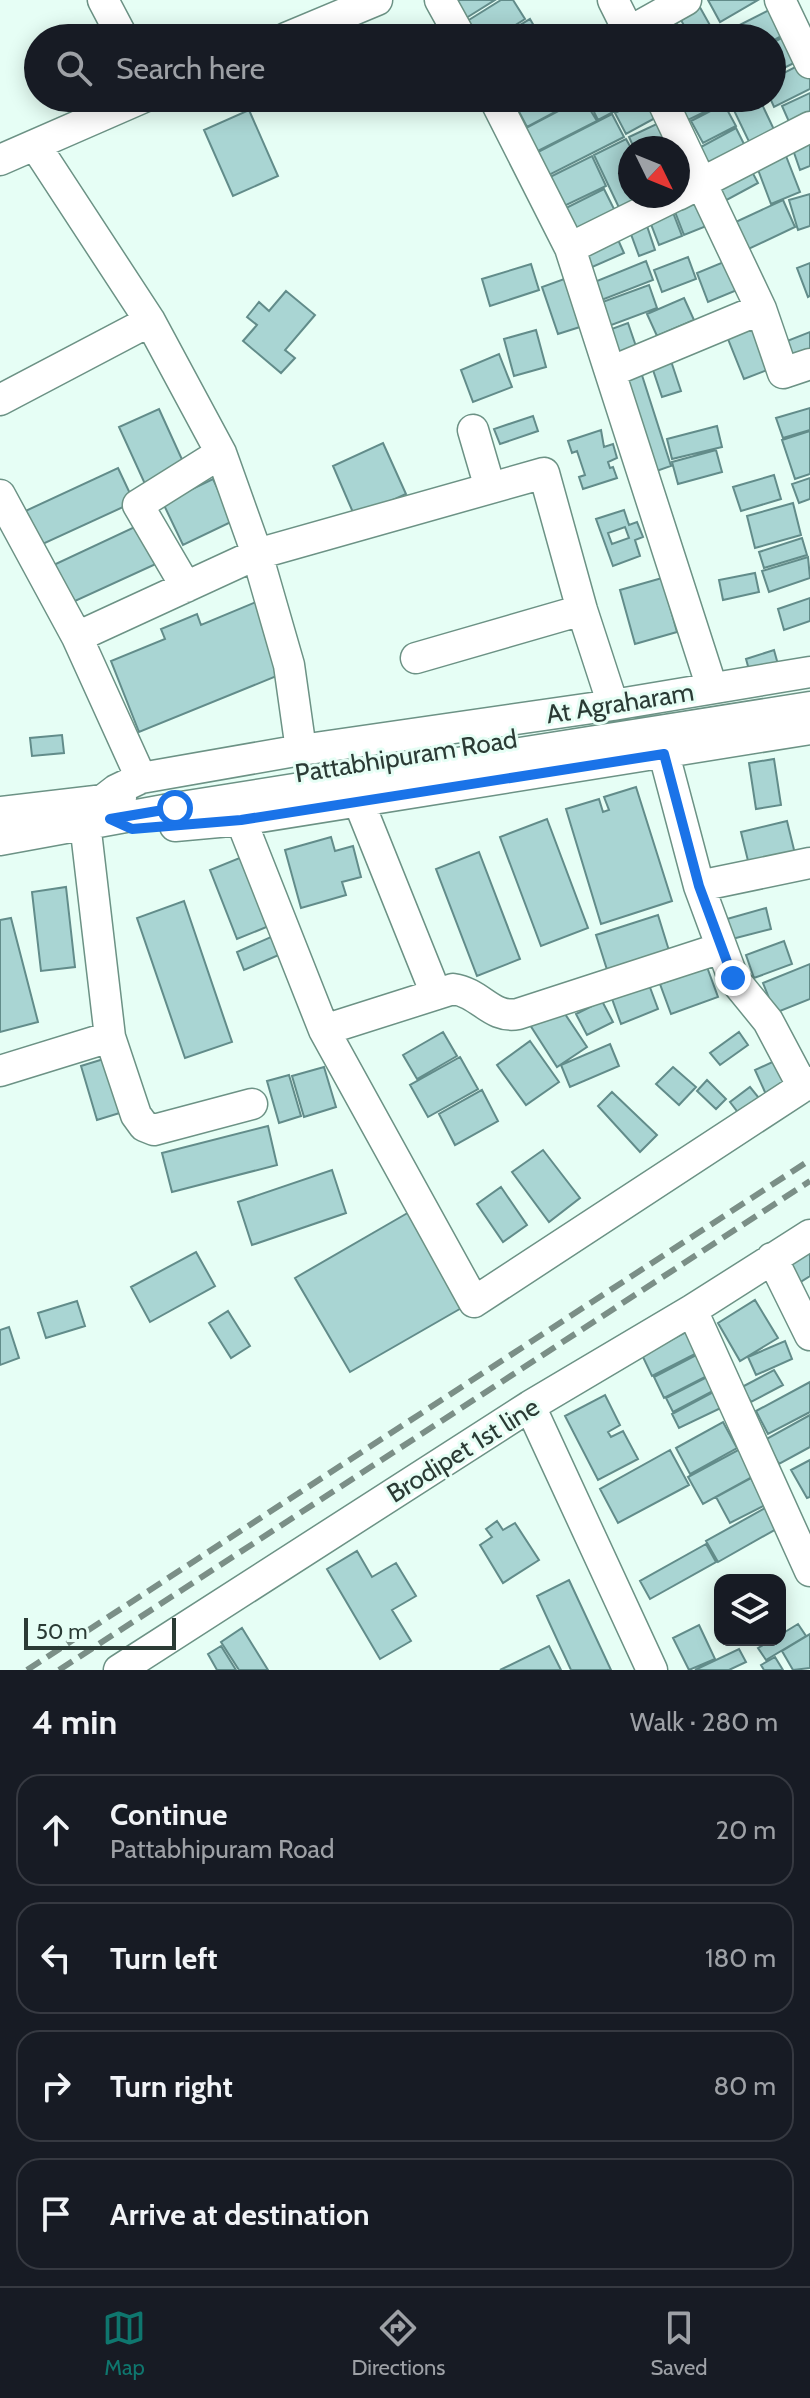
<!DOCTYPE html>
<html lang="en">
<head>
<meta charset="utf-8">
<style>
  :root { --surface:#171b24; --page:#20242c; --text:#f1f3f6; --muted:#9ea1a6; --line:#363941; --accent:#0f766e }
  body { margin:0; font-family:Cabin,sans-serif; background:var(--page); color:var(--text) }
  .controls { position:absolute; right:24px; bottom:24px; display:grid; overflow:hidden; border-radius:16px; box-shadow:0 4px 20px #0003 }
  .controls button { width:72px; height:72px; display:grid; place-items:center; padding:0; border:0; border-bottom:2px solid var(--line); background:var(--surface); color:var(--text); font:40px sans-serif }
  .compass { position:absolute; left:618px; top:136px; width:72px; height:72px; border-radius:50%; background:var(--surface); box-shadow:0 4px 20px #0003; rotate:133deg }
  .scale { position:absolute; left:24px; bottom:20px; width:152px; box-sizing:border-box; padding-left:8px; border:4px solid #2b3b35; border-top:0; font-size:22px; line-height:28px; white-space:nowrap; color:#2b3b35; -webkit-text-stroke:6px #e6fef5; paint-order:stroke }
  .stop { position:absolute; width:24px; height:24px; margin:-18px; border:6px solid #1a73e8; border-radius:50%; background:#fff }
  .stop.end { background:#1a73e8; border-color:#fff; box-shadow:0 2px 8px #0008 }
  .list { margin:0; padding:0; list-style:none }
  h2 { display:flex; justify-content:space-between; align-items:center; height:104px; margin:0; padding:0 32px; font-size:34px }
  h2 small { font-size:26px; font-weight:400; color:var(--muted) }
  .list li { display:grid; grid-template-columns:52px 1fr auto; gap:24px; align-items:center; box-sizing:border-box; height:112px; margin:0 16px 16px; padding:0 16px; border:2px solid var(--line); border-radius:24px }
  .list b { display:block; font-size:30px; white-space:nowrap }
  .list p { margin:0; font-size:26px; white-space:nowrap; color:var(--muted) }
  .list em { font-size:26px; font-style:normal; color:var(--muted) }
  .icon { flex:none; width:44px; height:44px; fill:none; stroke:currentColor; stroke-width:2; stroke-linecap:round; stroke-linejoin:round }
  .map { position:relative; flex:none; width:810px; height:1670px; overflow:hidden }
  .search { position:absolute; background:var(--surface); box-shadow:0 4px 20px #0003; left:24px; right:24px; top:24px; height:88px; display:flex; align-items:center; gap:20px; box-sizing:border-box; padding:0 28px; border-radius:44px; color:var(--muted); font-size:30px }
  .sheet { height:616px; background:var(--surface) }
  nav { display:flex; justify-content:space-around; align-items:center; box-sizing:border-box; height:112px; border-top:2px solid var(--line); background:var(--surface); font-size:22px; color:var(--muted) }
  nav a { display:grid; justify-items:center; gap:4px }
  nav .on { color:var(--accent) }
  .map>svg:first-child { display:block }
  .building { fill:#a9d5d3; stroke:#628c8a; stroke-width:2; fill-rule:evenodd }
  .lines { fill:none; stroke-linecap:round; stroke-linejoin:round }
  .minor-casing { stroke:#6c9285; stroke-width:33 }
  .minor { stroke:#fff; stroke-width:30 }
  .rail { stroke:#7b8f87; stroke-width:6; stroke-dasharray:16 8; stroke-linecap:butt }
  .route { stroke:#1a73e8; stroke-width:10 }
  .labels { text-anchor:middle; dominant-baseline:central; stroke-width:6; stroke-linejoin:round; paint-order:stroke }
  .street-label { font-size:26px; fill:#2b3b35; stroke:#e6fef5 }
</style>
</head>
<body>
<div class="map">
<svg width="810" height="1670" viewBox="0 0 810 1670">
  <rect width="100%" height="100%" fill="#e6fef5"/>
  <!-- building -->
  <path class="building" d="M 450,0 L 495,0 L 463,20 Z
    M 501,0 L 513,0 L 525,19 L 495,38 L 473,38 L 464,23 Z
    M 708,0 L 758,0 L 720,22 Z
    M 697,2 L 711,27 L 691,38 L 677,13 Z
    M 777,6 L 790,31 L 772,41 L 772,38 L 714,38 Z
    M 672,16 L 685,38 L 642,38 Z
    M 530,19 L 541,38 L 499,38 Z
    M 791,33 L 804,58 L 772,74 L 772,43 Z
    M 803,63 L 810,77 L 810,89 L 774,107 L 770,98 L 772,98 L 772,79 Z
    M 810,93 L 810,115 L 790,124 L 782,106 Z
    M 526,98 L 570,98 L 572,103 L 527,127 L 515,104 Z
    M 583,98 L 597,121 L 536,152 L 524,129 Z
    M 587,98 L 640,98 L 598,120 Z
    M 644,98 L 648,98 L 657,117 L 626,134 L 615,113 Z
    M 721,98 L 723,103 L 688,120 L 678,99 Z
    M 733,98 L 759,98 L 778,138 L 753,150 L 729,100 Z
    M 724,104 L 736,126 L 703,143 L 691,121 Z
    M 249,110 L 278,176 L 233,196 L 204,130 Z
    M 612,114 L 624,137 L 547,176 L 536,153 Z
    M 663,121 L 675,148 L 634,148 L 629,137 Z
    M 736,128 L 748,152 L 711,171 L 699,148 Z
    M 810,136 L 810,166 L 800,170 L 791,144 Z
    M 626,139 L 631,148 L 630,196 L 654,196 L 623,216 L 594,155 Z
    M 592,156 L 606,186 L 560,208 L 546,179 Z
    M 786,156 L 800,192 L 771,204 L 757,167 Z
    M 748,164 L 758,183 L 723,202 L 712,183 Z
    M 604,189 L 618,217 L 576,238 L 562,210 Z
    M 697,194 L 709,225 L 684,235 L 672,204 Z
    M 810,194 L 810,226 L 798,230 L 789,200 Z
    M 783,200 L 795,227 L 740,253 L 727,226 Z
    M 672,210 L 682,236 L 659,245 L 649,219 Z
    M 645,220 L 655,250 L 639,256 L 628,226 Z
    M 615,233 L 624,253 L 590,268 L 581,248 Z
    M 688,257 L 696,279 L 662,292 L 654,270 Z
    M 731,259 L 742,288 L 708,302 L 697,273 Z
    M 646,261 L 653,280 L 599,301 L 592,283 Z
    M 810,263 L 810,296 L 808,297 L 797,268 Z
    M 531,264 L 539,290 L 490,306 L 482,279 Z
    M 567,278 L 583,326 L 558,334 L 542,287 Z
    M 649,285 L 657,308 L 606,327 L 597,304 Z
    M 286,291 L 315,315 L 285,350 L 295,358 L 281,373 L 243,341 L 257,325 L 247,317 L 259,302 L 269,311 Z
    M 684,298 L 694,320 L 657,336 L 647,314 Z
    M 757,321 L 775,367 L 744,379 L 726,334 Z
    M 628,323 L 639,355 L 616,362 L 606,331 Z
    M 536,330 L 546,367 L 514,376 L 504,339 Z
    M 810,332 L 810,358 L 795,364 L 787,341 Z
    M 499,354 L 512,387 L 473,402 L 461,370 Z
    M 670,358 L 681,391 L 662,397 L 651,364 Z
    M 640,369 L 671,466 L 648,474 L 616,376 Z
    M 810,408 L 810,430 L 783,438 L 776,418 Z
    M 159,409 L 185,466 L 145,484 L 119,427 Z
    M 533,416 L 538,431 L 500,444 L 494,429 Z
    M 717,426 L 722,447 L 672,459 L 667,439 Z
    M 601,430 L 604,447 L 613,444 L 617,458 L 608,462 L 610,468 L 613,467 L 617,478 L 583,489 L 579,477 L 585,475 L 577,451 L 572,453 L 568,441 Z
    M 810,431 L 810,474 L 795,479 L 782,440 Z
    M 383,443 L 406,494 L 355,517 L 333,466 Z
    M 716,450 L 722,472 L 678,484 L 672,462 Z
    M 118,468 L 134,502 L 34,548 L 19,514 Z
    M 774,475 L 781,499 L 741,511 L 733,487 Z
    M 810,478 L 810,499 L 799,503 L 792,484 Z
    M 213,479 L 233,521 L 183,545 L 163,503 Z
    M 793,503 L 801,535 L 755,548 L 747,516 Z
    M 624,510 L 629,525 L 637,522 L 643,537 L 635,540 L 640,556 L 613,566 L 596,519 ZM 625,527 L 629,538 L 612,544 L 608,533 Z
    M 141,524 L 158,563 L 62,607 L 45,569 Z
    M 802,538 L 807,555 L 764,568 L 759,552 Z
    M 808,557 L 810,578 L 769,592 L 762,571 Z
    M 755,573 L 759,592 L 723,600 L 719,580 Z
    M 662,578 L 677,632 L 635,644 L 620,590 Z
    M 810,598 L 810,621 L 784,630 L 778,609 Z
    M 256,602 L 284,673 L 139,732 L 111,661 L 165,639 L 161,629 L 197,614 L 201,625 Z
    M 774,650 L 779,668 L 751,677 L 746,659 Z
    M 62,735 L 64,753 L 32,756 L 30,738 Z
    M 774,759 L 781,805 L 756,809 L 749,763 Z
    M 636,787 L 672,901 L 601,924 L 566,809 L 599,799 L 603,812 L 609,810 L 604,797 Z
    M 547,819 L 588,928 L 541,946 L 500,837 Z
    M 787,821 L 796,858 L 750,869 L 741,832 Z
    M 331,837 L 335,851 L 353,846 L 361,877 L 342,882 L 346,895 L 301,908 L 285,850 Z
    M 479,852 L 520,959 L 477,976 L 436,869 Z
    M 242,857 L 269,926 L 237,939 L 210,870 Z
    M 66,887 L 75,967 L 41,971 L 32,892 Z
    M 184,901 L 232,1042 L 185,1058 L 137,918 Z
    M 766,908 L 771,929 L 732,939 L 727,919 Z
    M 658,915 L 671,957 L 609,976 L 596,935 Z
    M 11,918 L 38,1022 L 0,1032 L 0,920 Z
    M 280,933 L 288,951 L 244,970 L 237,952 Z
    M 784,941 L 792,964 L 754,978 L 746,955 Z
    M 810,964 L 810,999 L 775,1013 L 763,983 Z
    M 707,967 L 718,997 L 671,1014 L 660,984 Z
    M 648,982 L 658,1009 L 621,1024 L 611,996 Z
    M 602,1001 L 613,1022 L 587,1035 L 576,1014 Z
    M 559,1005 L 587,1047 L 557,1067 L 530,1025 Z
    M 443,1032 L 457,1056 L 417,1079 L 403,1055 Z
    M 739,1032 L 748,1045 L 720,1065 L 710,1053 Z
    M 530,1041 L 559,1082 L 526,1105 L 497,1065 Z
    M 610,1044 L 619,1066 L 570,1087 L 561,1065 Z
    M 110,1057 L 126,1111 L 97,1120 L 81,1066 Z
    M 460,1057 L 478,1089 L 428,1117 L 410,1085 Z
    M 779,1059 L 794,1089 L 769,1101 L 755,1070 Z
    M 324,1067 L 336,1107 L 304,1117 L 292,1076 Z
    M 673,1067 L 696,1087 L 679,1105 L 656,1084 Z
    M 289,1075 L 301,1116 L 279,1123 L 267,1081 Z
    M 707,1080 L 726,1099 L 716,1109 L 697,1091 Z
    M 750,1087 L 763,1103 L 743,1119 L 730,1102 Z
    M 482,1090 L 498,1121 L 455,1145 L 439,1114 Z
    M 612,1092 L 657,1135 L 640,1152 L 598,1106 Z
    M 268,1126 L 277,1165 L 172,1192 L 162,1153 Z
    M 543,1150 L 580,1198 L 549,1222 L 512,1172 Z
    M 332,1170 L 346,1213 L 252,1245 L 238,1202 Z
    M 501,1187 L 527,1225 L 503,1242 L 477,1204 Z
    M 411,1211 L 465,1306 L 350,1372 L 295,1278 Z
    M 810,1251 L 810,1276 L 794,1286 L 783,1267 Z
    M 196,1252 L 215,1286 L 150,1322 L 131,1287 Z
    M 755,1300 L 778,1338 L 740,1361 L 718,1323 Z
    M 77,1301 L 85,1326 L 46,1338 L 38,1313 Z
    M 228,1311 L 250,1346 L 231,1358 L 209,1323 Z
    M 9,1327 L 19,1358 L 0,1365 L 0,1330 Z
    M 686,1332 L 697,1353 L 652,1376 L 642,1355 Z
    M 785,1341 L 792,1359 L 756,1375 L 748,1357 Z
    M 700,1353 L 711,1374 L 664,1398 L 654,1377 Z
    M 774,1370 L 783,1385 L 751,1402 L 742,1387 Z
    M 707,1377 L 713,1391 L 673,1412 L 666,1398 Z
    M 810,1382 L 810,1412 L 768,1434 L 756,1411 Z
    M 717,1390 L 725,1406 L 679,1428 L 672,1414 Z
    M 605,1395 L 620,1425 L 608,1432 L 611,1437 L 623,1431 L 638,1459 L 598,1480 L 565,1416 Z
    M 810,1415 L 810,1447 L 779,1464 L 765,1440 Z
    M 723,1422 L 737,1448 L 690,1474 L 676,1448 Z
    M 740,1449 L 754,1476 L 703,1504 L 688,1477 Z
    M 670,1450 L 689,1485 L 618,1523 L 600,1489 Z
    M 810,1460 L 810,1497 L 807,1498 L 791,1470 Z
    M 751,1478 L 765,1505 L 730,1523 L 716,1497 Z
    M 767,1507 L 778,1528 L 718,1562 L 706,1541 Z
    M 497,1521 L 503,1530 L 515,1523 L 539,1560 L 503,1583 L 480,1545 L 492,1537 L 486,1529 Z
    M 706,1544 L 716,1562 L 650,1599 L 640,1581 Z
    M 357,1551 L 372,1577 L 396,1563 L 416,1596 L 392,1610 L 411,1641 L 380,1659 L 327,1569 Z
    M 569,1580 L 611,1670 L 571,1670 L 537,1596 Z
    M 798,1624 L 806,1636 L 766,1660 L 758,1648 L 772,1640 L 780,1640 L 780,1635 Z
    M 699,1625 L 715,1659 L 689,1670 L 673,1638 Z
    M 242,1628 L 268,1670 L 239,1670 L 221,1642 Z
    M 810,1634 L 810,1668 L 793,1670 L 782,1651 Z
    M 221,1646 L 236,1670 L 217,1670 L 208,1654 Z
    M 549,1646 L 561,1670 L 500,1670 Z
    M 739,1649 L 746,1662 L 729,1670 L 695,1670 Z
    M 775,1657 L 783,1670 L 764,1670 L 761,1665 Z"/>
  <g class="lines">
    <defs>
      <path id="minor" d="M 103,0 L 123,38
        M 440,0 L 461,38
        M 613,0 L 632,38
        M 780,0 L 810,63
        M 286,38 L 377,0
        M 618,38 L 686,0
        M 494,98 L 570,248 L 712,688
        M 661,98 L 761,309 L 783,373 L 810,364
        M 35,145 L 150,321 L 221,453 L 257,554 L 289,665 L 301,750
        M 0,160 L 142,98
        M 678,195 L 810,127
        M 570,248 L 675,196
        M 610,372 L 761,309
        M 0,400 L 150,321
        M 473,430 L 490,488
        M 0,495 L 77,637 L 141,778
        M 186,587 L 138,505 L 221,453
        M 77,637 L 257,554 L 544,473 L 582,610 L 613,705
        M 416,658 L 582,610
        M 664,754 L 699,886 L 733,978 L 768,1021 L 803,1087
        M 103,800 L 116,790 L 141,778 L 301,750 L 613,705 L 810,672
        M 358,800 L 436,994
        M 0,812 L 121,798
        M 241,820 L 324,1030 L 474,1302 L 810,1082
        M 85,823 L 110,1037 L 136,1115 L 144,1126 L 154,1130 L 252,1104
        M 175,826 L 241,820 L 810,729
        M 0,840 L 175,808 L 810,707
        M 699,886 L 810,863
        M 324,1030 L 453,989 C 481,993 491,1019 518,1014 L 721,948
        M 0,1071 L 110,1037
        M 772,1258 L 810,1335
        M 692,1310 L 810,1571
        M 530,1406 L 652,1670
        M 119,1670 L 530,1406 L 692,1310 L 810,1235"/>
    </defs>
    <!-- minor casing -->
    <use href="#minor" class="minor-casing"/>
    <!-- minor -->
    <use href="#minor" class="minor"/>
    <!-- rail -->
    <path class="rail" d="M 27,1670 L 810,1160
      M 59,1670 L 810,1181"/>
  </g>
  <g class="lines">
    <!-- route -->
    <path class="route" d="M 175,808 L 110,819 L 132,829 L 241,820 L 664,754 L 699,886 L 733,978"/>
  </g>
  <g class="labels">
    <!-- street labels -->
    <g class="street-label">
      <text transform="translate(620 703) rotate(-9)">At Agraharam</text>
      <text transform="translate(406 756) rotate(-9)">Pattabhipuram Road</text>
      <text transform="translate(463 1450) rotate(-32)">Brodipet 1st line</text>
    </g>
  </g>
</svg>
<div class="controls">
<button><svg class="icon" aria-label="layers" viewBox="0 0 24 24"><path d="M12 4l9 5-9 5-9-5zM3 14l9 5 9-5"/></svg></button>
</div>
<svg class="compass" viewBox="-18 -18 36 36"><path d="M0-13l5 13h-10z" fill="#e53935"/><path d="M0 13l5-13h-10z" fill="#9ea1a6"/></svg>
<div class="scale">50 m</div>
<div class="stop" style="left:175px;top:808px"></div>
<div class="stop end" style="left:733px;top:978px"></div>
<div class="search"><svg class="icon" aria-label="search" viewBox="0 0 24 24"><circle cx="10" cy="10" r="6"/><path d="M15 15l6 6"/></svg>Search here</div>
</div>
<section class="sheet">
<h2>4 min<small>Walk · 280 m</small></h2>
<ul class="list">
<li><svg class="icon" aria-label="ahead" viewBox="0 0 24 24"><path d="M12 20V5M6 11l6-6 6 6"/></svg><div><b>Continue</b><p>Pattabhipuram Road</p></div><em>20 m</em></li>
<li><svg class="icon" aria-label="left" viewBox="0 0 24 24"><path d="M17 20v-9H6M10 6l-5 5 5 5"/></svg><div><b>Turn left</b></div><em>180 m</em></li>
<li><svg class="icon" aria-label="right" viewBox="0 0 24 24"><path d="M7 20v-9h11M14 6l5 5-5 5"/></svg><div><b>Turn right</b></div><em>80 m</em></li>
<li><svg class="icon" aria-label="arrive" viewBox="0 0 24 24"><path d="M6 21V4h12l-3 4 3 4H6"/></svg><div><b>Arrive at destination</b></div></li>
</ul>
</section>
<nav>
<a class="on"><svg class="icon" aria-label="map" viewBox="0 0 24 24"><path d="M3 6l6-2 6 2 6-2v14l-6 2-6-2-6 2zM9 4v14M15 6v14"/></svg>Map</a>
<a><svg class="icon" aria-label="directions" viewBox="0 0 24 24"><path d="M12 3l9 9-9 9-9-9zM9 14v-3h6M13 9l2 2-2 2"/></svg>Directions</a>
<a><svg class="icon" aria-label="saved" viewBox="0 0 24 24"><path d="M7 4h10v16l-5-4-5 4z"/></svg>Saved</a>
</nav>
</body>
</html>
